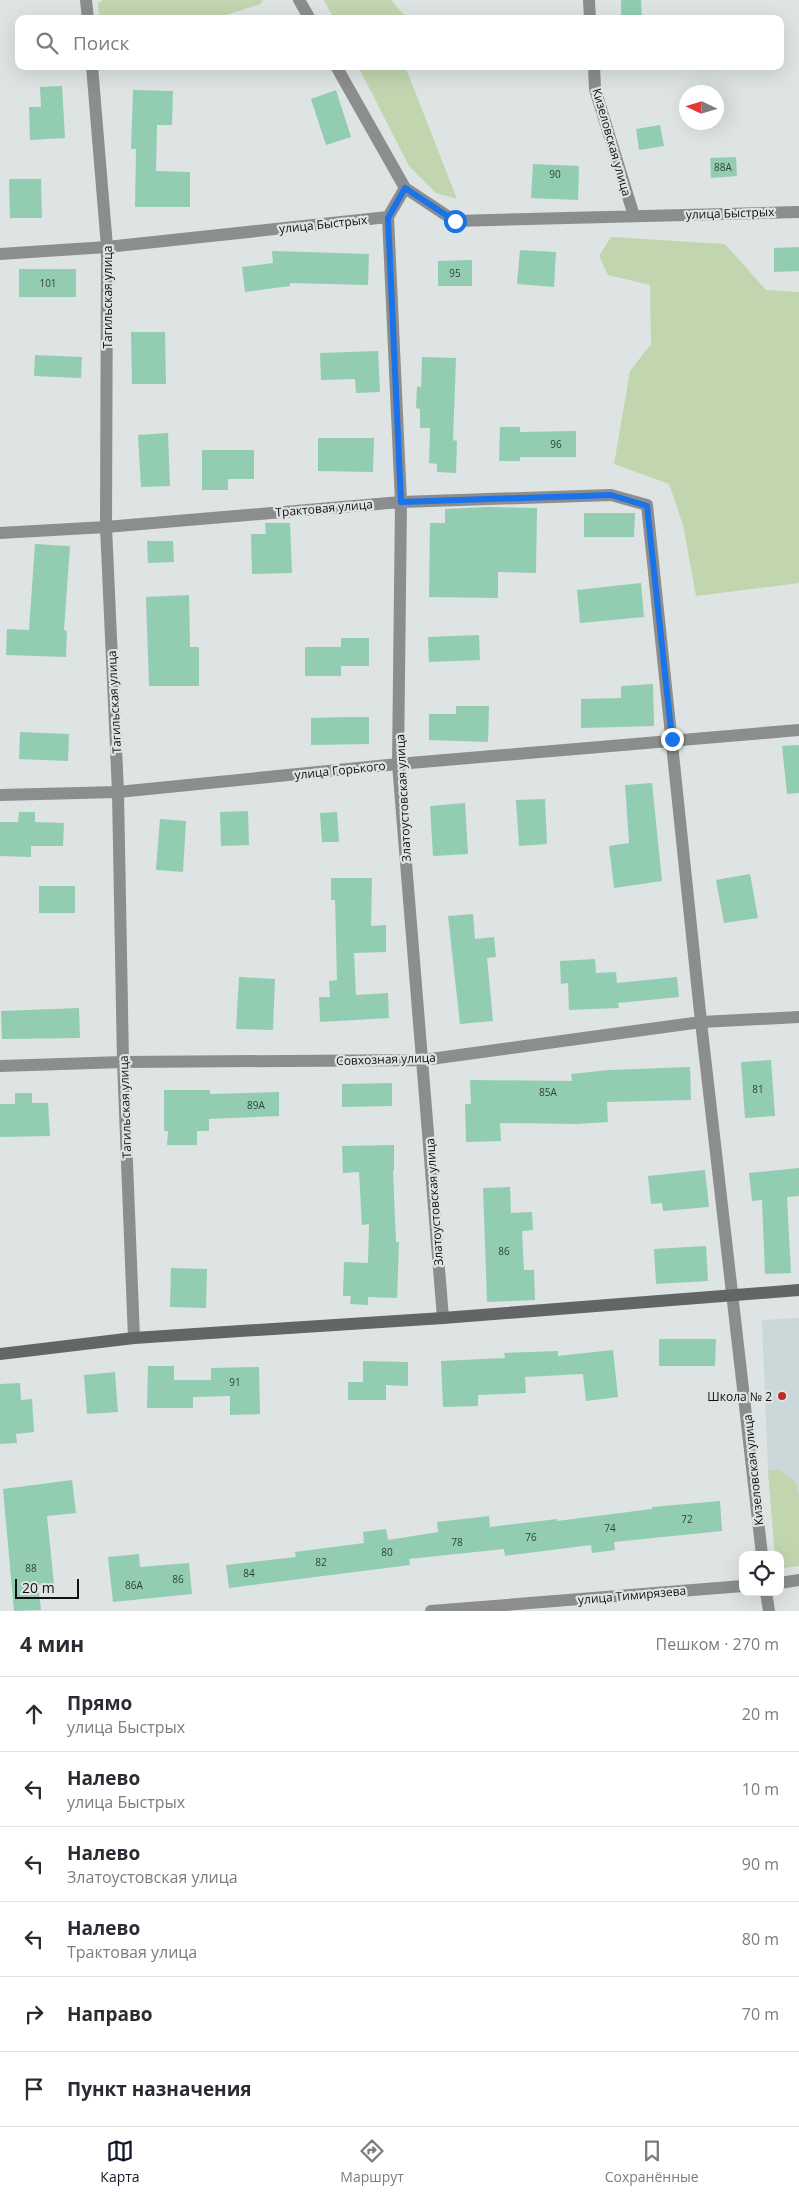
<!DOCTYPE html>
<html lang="ru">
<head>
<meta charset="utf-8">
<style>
  :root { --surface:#fff; --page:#f2f2f3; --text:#2b2b33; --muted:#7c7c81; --line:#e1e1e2; --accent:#111827 }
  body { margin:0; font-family:"Open Sans",sans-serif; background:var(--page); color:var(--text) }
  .controls { position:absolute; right:15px; bottom:15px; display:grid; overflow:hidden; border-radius:10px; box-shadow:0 5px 20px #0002 }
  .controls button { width:45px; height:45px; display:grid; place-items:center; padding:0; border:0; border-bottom:1px solid var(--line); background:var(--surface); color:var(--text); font:25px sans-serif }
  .compass { position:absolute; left:679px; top:85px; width:45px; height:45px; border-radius:50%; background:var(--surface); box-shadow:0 5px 20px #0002; rotate:274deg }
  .scale { position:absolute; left:15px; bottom:12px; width:64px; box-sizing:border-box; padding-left:5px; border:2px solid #101212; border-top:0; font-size:14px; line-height:18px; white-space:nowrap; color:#101212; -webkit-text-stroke:4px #dee3e3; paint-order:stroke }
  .stop { position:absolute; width:15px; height:15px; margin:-11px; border:4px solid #1a73e8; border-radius:50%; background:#fff }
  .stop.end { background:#1a73e8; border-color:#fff; box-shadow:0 1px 5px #0008 }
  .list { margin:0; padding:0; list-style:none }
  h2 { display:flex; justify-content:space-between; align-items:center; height:65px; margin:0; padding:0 20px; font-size:21px }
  h2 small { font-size:16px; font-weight:400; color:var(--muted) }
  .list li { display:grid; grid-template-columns:32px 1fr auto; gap:15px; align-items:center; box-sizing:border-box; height:75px; padding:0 20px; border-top:1px solid var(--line) }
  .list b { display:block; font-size:19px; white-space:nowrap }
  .list p { margin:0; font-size:16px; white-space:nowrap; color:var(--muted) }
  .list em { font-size:16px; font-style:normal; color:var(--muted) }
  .icon { flex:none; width:28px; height:28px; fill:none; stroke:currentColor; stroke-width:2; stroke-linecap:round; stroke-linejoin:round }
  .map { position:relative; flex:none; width:799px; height:1611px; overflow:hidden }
  .search { position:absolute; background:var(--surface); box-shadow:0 5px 20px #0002; left:15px; right:15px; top:15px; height:55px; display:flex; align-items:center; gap:12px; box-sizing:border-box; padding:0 18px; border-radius:10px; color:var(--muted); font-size:19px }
  .sheet { height:515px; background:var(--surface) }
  nav { display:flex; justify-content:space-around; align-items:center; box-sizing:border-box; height:70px; border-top:1px solid var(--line); background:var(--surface); font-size:14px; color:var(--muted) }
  nav a { display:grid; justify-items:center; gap:2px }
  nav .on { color:var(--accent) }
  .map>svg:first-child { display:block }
  .built { fill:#cad8d9 }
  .green { fill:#c1d6af }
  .building { fill:#92cdb2 }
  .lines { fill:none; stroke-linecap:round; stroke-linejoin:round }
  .street { stroke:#8c8d8e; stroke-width:12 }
  .secondary { stroke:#636567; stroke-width:12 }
  .route { stroke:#1a73e8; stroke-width:6 }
  .poi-dot { fill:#bb2d21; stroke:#dee3e3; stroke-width:2 }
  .labels { text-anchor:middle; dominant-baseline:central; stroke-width:4.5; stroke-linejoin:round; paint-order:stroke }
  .number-label { font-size:10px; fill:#30413a }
  .street-label { font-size:12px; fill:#101212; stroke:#dee3e3 }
  .poi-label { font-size:12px; fill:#101212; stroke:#dee3e3; text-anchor:end }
</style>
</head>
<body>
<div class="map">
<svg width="799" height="1611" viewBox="0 0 799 1611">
  <rect width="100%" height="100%" fill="#dee3e3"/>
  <!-- built -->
  <path class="built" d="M 799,1318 L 799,1566 L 780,1568 L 780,1555 L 775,1555 L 768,1471 L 762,1320 Z"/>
  <!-- green -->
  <path class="green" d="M 103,0 L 263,0 L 261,4 L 226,15 L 227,19 L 99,19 L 98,3 Z
    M 324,0 L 391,0 L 408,19 L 334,19 Z
    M 358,66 L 405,66 L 457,199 L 436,193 L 409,166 Z
    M 611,237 L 725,244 L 766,290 L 799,292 L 799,583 L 696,596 L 683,525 L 669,484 L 614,464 L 630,371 L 651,344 L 650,285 L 608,275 L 599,256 Z
    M 778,1469 L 796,1482 L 799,1497 L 799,1566 L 780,1568 L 780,1555 L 775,1555 L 768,1471 Z"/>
  <!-- building -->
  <path class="building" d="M 621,0 L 641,0 L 642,19 L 621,19 Z
    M 62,86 L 65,138 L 30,140 L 29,107 L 41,107 L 40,87 Z
    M 133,90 L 173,91 L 172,125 L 157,125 L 156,171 L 190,172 L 190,207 L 135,207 L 136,149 L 131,149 Z
    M 336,90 L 351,137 L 326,145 L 311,99 Z
    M 660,125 L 664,146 L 639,150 L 636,129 Z
    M 736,157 L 737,176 L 711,178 L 710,158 Z
    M 533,164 L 579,166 L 578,200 L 531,198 Z
    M 9,179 L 41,179 L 42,218 L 10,218 Z
    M 799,247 L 799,271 L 774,272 L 774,248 Z
    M 520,250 L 556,252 L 554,287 L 517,284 Z
    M 272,251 L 369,254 L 368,285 L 290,283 L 290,286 L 245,292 L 242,267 L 273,263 Z
    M 472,260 L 472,286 L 438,286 L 438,261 Z
    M 19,269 L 76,269 L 76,297 L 19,297 Z
    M 131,332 L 165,332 L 166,384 L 132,384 Z
    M 378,351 L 380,392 L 356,393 L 355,379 L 321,380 L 320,353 Z
    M 35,355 L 82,357 L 81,378 L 34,376 Z
    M 422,357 L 456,358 L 453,440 L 457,441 L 456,473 L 437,472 L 437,464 L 429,463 L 430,428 L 420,428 L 420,409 L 416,408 L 417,386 L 421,387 Z
    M 500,427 L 520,427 L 520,432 L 576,431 L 576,457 L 520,457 L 520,461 L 499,461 Z
    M 168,433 L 170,486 L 141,487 L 138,435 Z
    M 318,438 L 374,438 L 373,472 L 318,471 Z
    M 202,450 L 254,450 L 254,479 L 228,479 L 228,490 L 202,490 Z
    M 489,507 L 537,508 L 536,573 L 498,572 L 498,598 L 429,597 L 430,523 L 445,523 L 445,509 Z
    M 584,513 L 635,513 L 634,537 L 584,537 Z
    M 265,523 L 290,523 L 292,573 L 252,574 L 251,534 L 266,534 Z
    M 147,541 L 173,541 L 174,562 L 148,563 Z
    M 35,544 L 70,546 L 64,630 L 67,631 L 66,657 L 6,655 L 7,629 L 29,630 Z
    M 641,583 L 644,617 L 580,623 L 577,590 Z
    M 189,595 L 190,647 L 199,647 L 199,686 L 149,686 L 146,597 Z
    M 479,635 L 480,660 L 429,662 L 428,637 Z
    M 341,638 L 369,638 L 369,666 L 341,666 L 341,676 L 305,676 L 305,647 L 341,647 Z
    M 653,684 L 654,726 L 581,728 L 581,699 L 621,698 L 621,686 Z
    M 456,706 L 489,706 L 488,742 L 429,740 L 429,714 L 456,714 Z
    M 345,717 L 369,717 L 369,744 L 311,745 L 311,718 Z
    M 20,732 L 69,734 L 68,761 L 19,759 Z
    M 799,745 L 799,793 L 787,794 L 782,746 Z
    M 652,783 L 662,881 L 614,888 L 609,846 L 629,843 L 625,785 Z
    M 545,799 L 547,844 L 519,846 L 516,800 Z
    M 465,803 L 468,854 L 433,856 L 430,806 Z
    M 248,811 L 249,845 L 221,846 L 220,812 Z
    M 19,812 L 35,812 L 35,822 L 64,823 L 63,846 L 31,846 L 31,857 L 0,856 L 0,822 L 18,822 Z
    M 337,812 L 339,842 L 322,842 L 320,813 Z
    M 160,819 L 186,821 L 183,872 L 156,870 Z
    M 750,874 L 758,918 L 724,923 L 716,880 Z
    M 331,878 L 372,878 L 371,926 L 386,925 L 386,952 L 354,953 L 356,995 L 388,993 L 389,1018 L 320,1022 L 319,997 L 330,997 L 329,981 L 337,980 L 335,900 L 331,900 Z
    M 39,886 L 75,886 L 75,913 L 39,913 Z
    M 473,914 L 475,939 L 494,937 L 496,957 L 487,958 L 493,1021 L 460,1024 L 448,916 Z
    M 595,959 L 596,973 L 616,972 L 617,983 L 677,977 L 679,997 L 618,1003 L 619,1008 L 569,1010 L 568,983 L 561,984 L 560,961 Z
    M 239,977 L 275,979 L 273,1030 L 236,1029 Z
    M 79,1008 L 80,1038 L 2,1039 L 1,1011 Z
    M 771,1060 L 775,1116 L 745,1118 L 741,1062 Z
    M 690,1067 L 691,1100 L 607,1102 L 608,1122 L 577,1124 L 500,1123 L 501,1141 L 466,1142 L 465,1104 L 471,1104 L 470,1080 L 572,1081 L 571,1074 L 609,1070 Z
    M 392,1083 L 392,1106 L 342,1107 L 342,1084 Z
    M 164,1090 L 210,1090 L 210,1094 L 279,1092 L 279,1116 L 209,1119 L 209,1131 L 197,1131 L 197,1145 L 167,1145 L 168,1131 L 164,1131 Z
    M 15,1093 L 32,1093 L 32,1103 L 48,1103 L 50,1136 L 0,1137 L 0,1104 L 15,1104 Z
    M 394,1145 L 394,1171 L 393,1171 L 396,1242 L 399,1242 L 397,1298 L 368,1297 L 368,1305 L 350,1304 L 351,1296 L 343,1296 L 344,1262 L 368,1263 L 369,1224 L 362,1225 L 359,1172 L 343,1173 L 342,1146 Z
    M 799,1168 L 799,1196 L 787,1197 L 791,1273 L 765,1274 L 762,1200 L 752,1201 L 749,1173 Z
    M 705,1170 L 709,1207 L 663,1211 L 662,1203 L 651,1204 L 648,1176 Z
    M 510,1187 L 511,1213 L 532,1212 L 533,1230 L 522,1231 L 524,1270 L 534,1270 L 535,1300 L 487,1302 L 483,1188 Z
    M 706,1246 L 708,1281 L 656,1284 L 654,1249 Z
    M 171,1268 L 207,1269 L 206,1308 L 170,1307 Z
    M 659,1339 L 716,1339 L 715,1366 L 659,1366 Z
    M 613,1350 L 618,1397 L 586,1401 L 583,1374 L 525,1377 L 526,1393 L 478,1395 L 478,1406 L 443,1407 L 441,1361 L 505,1358 L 504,1353 L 558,1351 L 558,1356 Z
    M 363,1361 L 408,1362 L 408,1386 L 386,1385 L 386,1400 L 348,1400 L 348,1382 L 363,1382 Z
    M 148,1366 L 174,1366 L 174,1380 L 211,1380 L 211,1368 L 259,1367 L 260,1414 L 230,1415 L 230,1396 L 193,1397 L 193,1408 L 147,1408 Z
    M 115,1372 L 118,1412 L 87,1414 L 84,1375 Z
    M 20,1383 L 21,1400 L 32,1399 L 34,1432 L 16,1434 L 17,1443 L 0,1444 L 0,1384 Z
    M 72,1480 L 76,1513 L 47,1516 L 54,1584 L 38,1585 L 41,1610 L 14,1611 L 3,1489 Z
    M 720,1501 L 722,1531 L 614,1542 L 615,1550 L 592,1553 L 591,1545 L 505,1556 L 504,1549 L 409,1559 L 410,1565 L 229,1588 L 226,1565 L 296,1557 L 295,1552 L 364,1543 L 363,1532 L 386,1529 L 388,1540 L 438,1532 L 437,1522 L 489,1516 L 490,1527 L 557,1519 L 557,1521 L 652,1509 L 652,1507 Z
    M 139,1554 L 140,1567 L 189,1563 L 192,1594 L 113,1602 L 108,1557 Z"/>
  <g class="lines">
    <!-- street -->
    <path class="street" d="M 86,0 L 88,19
      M 299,0 L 310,19
      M 589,0 L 590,19
      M 92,66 L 107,247 L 106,527 L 118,792 L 123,1062 L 134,1338
      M 336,66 L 405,188
      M 594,66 L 595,89 L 634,216
      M 388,217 L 401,502 L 398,764 L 443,1318
      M 0,254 L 107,247 L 388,217 L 405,188 L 455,221 L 799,212
      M 0,533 L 106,527 L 401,502 L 611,495 L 647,505 L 701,1022 L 762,1555
      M 0,795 L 118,792 L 398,764 L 799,730
      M 0,1066 L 123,1062 L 423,1060 L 701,1022 L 799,1017
      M 780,1583 L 799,1580
      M 766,1592 L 769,1611
      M 431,1611 L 743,1586"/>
    <!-- secondary -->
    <path class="secondary" d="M 0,1354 L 134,1338 L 443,1318 L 799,1290"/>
  </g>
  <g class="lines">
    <!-- route -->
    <path class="route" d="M 455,221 L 405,188 L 388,218 L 401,502 L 611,495 L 647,506 L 672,739"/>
  </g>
  <!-- markers -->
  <circle class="poi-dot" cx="782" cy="1396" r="5"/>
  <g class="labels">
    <!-- number labels -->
    <g class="number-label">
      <text x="723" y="167">88А</text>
      <text x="555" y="174">90</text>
      <text x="455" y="273">95</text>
      <text x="48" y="283">101</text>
      <text x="556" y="444">96</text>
      <text x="758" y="1089">81</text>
      <text x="548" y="1092">85А</text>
      <text x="256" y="1105">89А</text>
      <text x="504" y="1251">86</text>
      <text x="235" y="1382">91</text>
      <text x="687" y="1519">72</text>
      <text x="610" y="1528">74</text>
      <text x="531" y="1537">76</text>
      <text x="457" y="1542">78</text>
      <text x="387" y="1552">80</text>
      <text x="321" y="1562">82</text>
      <text x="31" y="1568">88</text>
      <text x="249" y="1573">84</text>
      <text x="178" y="1579">86</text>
      <text x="134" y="1585">86А</text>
    </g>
    <!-- street labels -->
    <g class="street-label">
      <text transform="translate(612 142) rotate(74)">Кизеловская улица</text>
      <text transform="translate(730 213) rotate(-2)">улица Быстрых</text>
      <text transform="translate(323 224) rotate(-6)">улица Быстрых</text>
      <text transform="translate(107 297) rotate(-90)">Тагильская улица</text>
      <text transform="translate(324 508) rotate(-5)">Трактовая улица</text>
      <text transform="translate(114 702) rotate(-93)">Тагильская улица</text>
      <text transform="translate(340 770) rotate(-6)">улица Горького</text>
      <text transform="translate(403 798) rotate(-93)">Златоустовская улица</text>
      <text transform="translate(386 1059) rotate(-2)">Совхозная улица</text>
      <text transform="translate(125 1107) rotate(-92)">Тагильская улица</text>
      <text transform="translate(434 1202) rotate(-94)">Златоустовская улица</text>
      <text transform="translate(753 1470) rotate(-96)">Кизеловская улица</text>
      <text transform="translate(632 1595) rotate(-5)">улица Тимирязева</text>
    </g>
    <!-- poi labels -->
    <g class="poi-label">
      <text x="772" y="1396">Школа № 2</text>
    </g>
  </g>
</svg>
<div class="controls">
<button><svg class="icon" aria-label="locate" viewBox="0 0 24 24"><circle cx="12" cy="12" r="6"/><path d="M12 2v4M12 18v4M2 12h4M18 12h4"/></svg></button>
</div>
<svg class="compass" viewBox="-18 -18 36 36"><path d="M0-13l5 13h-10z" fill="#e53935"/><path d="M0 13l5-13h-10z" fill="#7c7c81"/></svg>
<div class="scale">20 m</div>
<div class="stop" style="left:455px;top:221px"></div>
<div class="stop end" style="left:672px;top:739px"></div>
<div class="search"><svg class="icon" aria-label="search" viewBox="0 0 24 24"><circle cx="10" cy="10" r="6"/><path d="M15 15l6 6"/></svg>Поиск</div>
</div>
<section class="sheet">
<h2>4 мин<small>Пешком · 270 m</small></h2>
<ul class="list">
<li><svg class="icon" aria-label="ahead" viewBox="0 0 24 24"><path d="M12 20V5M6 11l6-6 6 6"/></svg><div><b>Прямо</b><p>улица Быстрых</p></div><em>20 m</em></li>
<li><svg class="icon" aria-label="left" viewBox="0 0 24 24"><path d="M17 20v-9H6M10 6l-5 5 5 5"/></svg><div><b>Налево</b><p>улица Быстрых</p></div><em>10 m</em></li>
<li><svg class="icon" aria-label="left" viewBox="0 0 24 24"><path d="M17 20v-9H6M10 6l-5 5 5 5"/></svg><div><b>Налево</b><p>Златоустовская улица</p></div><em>90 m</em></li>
<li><svg class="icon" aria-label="left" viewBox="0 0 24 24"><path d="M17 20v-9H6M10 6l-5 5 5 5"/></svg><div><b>Налево</b><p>Трактовая улица</p></div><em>80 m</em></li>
<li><svg class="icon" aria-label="right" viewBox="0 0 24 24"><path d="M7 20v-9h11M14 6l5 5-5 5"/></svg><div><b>Направо</b></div><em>70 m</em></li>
<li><svg class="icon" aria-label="arrive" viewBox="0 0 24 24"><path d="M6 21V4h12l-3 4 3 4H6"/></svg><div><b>Пункт назначения</b></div></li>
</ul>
</section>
<nav>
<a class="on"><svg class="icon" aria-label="map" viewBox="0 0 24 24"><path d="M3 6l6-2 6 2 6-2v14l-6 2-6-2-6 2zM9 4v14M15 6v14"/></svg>Карта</a>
<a><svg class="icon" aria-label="directions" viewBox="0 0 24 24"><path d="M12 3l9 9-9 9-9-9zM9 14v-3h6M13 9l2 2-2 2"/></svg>Маршрут</a>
<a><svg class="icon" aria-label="saved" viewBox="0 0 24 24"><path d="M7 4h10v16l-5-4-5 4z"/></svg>Сохранённые</a>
</nav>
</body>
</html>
